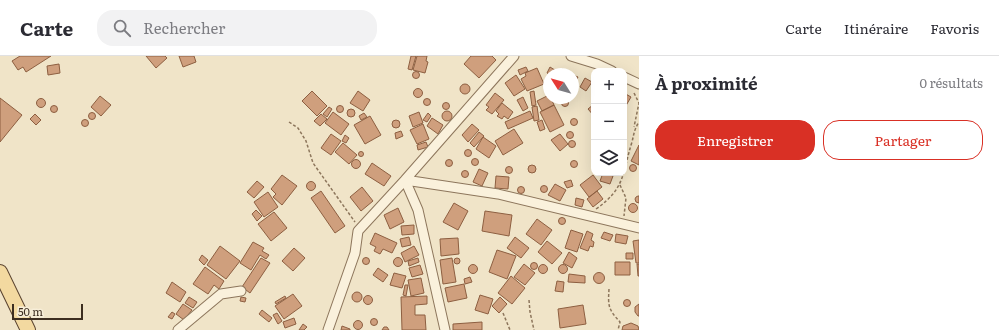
<!DOCTYPE html>
<html lang="fr">
<head>
<meta charset="utf-8">
<style>
  :root { --surface:#fff; --page:#f2f2f3; --text:#2b2b33; --muted:#7c7c81; --line:#e1e1e2; --accent:#d93025 }
  body { margin:0; font-family:Literata,serif; background:var(--page); color:var(--text) }
  .controls { position:absolute; right:12px; top:12px; display:grid; overflow:hidden; border-radius:8px; box-shadow:0 4px 16px #0002 }
  .controls button { width:36px; height:36px; display:grid; place-items:center; padding:0; border:0; border-bottom:1px solid var(--line); background:var(--surface); color:var(--text); font:20px sans-serif }
  .compass { position:absolute; left:543px; top:12px; width:36px; height:36px; border-radius:50%; background:var(--surface); box-shadow:0 4px 16px #0002; rotate:307deg }
  .scale { position:absolute; left:12px; bottom:10px; width:71px; box-sizing:border-box; padding-left:4px; border:2px solid #3d2e20; border-top:0; font-size:11px; line-height:14px; white-space:nowrap; color:#3d2e20; -webkit-text-stroke:3px #f7eed8; paint-order:stroke }
  .list { margin:0; padding:0; list-style:none }
  h2 { display:flex; justify-content:space-between; align-items:center; height:52px; margin:0; padding:0 16px; font-size:17px }
  h2 small { font-size:13px; font-weight:400; color:var(--muted) }
  .actions { display:flex; gap:8px; padding:12px 16px }
  .actions a { flex:1; padding:9px 0; border:1px solid var(--accent); border-radius:16px; text-align:center; font-size:14px; color:var(--accent) }
  .actions .main { background:var(--accent); color:#fff }
  .icon { flex:none; width:22px; height:22px; fill:none; stroke:currentColor; stroke-width:2; stroke-linecap:round; stroke-linejoin:round }
  .map { position:relative; flex:none; width:639px; height:274px; overflow:hidden }
  header { display:flex; align-items:center; gap:24px; box-sizing:border-box; height:56px; padding:0 20px; background:var(--surface); border-bottom:1px solid var(--line) }
  header strong { font-size:19px }
  nav { display:flex; gap:22px; margin-inline-start:auto; font-size:14px }
  .search { width:280px; height:36px; background:var(--page); display:flex; align-items:center; gap:10px; box-sizing:border-box; padding:0 14px; border-radius:16px; color:var(--muted); font-size:15px }
  main { display:flex }
  aside { flex:1; background:var(--surface) }
  .map>svg:first-child { display:block }
  .building { fill:#cf9f7d; stroke:#8d5f41 }
  .lines { fill:none; stroke-linecap:round; stroke-linejoin:round }
  .minor-casing { stroke:#8d765c; stroke-width:11 }
  .primary-casing { stroke:#5b4430; stroke-width:16 }
  .path { stroke:#8d765c; stroke-width:1.5; stroke-dasharray:3 2; stroke-linecap:butt }
  .minor { stroke:#faf1dc; stroke-width:9 }
  .primary { stroke:#f3d9a0; stroke-width:14 }
</style>
</head>
<body>
<header>
<strong>Carte</strong>
<div class="search"><svg class="icon" aria-label="search" viewBox="0 0 24 24"><circle cx="10" cy="10" r="6"/><path d="M15 15l6 6"/></svg>Rechercher</div>
<nav><a>Carte</a><a>Itinéraire</a><a>Favoris</a></nav>
</header>
<main>
<div class="map">
<svg width="639" height="274" viewBox="0 0 639 274">
  <rect width="100%" height="100%" fill="#f0e4c8"/>
  <!-- building -->
  <path class="building" d="M 20,0 L 51,0 L 26,16 L 23,11 L 18,14 L 12,5 Z
    M 146,0 L 165,0 L 167,2 L 156,12 Z
    M 179,0 L 194,0 L 196,6 L 183,11 Z
    M 411,0 L 416,0 L 412,14 L 408,13 Z
    M 417,0 L 427,0 L 426,5 L 428,6 L 425,17 L 413,14 Z
    M 471,0 L 492,0 L 496,4 L 479,22 L 464,8 Z
    M 59,8 L 60,17 L 48,19 L 47,10 Z
    M 526,11 L 528,15 L 520,19 L 518,14 Z
    M 550,11 L 558,16 L 557,18 L 549,18 L 547,17 Z
    M 537,12 L 544,28 L 527,35 L 521,23 L 526,20 L 525,17 Z
    M 562,13 L 572,18 L 560,18 Z
    M412.5 19a3.5 3.5 0 1 1 7 0a3.5 3.5 0 1 1-7 0Z
    M 516,19 L 525,33 L 514,40 L 505,27 Z
    M 573,19 L 578,21 L 573,30 Z
    M 585,22 L 592,26 L 586,35 L 580,31 Z
    M460 33a5 5 0 1 1 10 0a5 5 0 1 1-10 0Z
    M413.5 37a4.5 4.5 0 1 1 9 0a4.5 4.5 0 1 1-9 0Z
    M 312,35 L 327,50 L 317,60 L 302,45 Z
    M 358,35 L 370,44 L 363,55 L 350,47 Z
    M 534,35 L 536,49 L 532,50 L 530,36 Z
    M 495,37 L 504,44 L 492,58 L 486,54 L 489,51 L 486,49 Z
    M 624,37 L 631,41 L 624,53 Z
    M 549,39 L 549,42 L 551,42 L 554,49 L 542,55 L 537,45 Z
    M 100,40 L 111,49 L 101,60 L 91,51 Z
    M 523,41 L 528,52 L 523,55 L 517,44 Z
    M 0,42 L 22,59 L 0,86 Z
    M36.5 47a4.5 4.5 0 1 1 9 0a4.5 4.5 0 1 1-9 0Z
    M423.5 46a3.5 3.5 0 1 1 7 0a3.5 3.5 0 1 1-7 0Z
    M561.5 47a3.5 3.5 0 1 1 7 0a3.5 3.5 0 1 1-7 0Z
    M442.5 50a3.5 3.5 0 1 1 7 0a3.5 3.5 0 1 1-7 0Z
    M 502,47 L 513,56 L 508,63 L 504,60 L 502,63 L 497,60 L 499,58 L 496,55 Z
    M 594,48 L 594,60 L 588,53 Z
    M 554,49 L 564,69 L 550,76 L 540,56 Z
    M336.5 53a3.5 3.5 0 1 1 7 0a3.5 3.5 0 1 1-7 0Z
    M50.5 53a3.5 3.5 0 1 1 7 0a3.5 3.5 0 1 1-7 0Z
    M 537,50 L 539,64 L 534,65 L 532,51 Z
    M 329,51 L 332,53 L 327,61 L 323,58 Z
    M347 57a4 4 0 1 1 8 0a4 4 0 1 1-8 0Z
    M 530,55 L 533,62 L 508,73 L 505,66 Z
    M442 60a5 5 0 1 1 10 0a5 5 0 1 1-10 0Z
    M 333,56 L 349,68 L 341,79 L 325,67 Z
    M 419,56 L 423,67 L 413,71 L 409,60 Z
    M88.5 60a3.5 3.5 0 1 1 7 0a3.5 3.5 0 1 1-7 0Z
    M 364,57 L 367,61 L 361,64 L 359,60 Z
    M 428,57 L 431,60 L 427,66 L 423,64 Z
    M 35,58 L 41,64 L 36,69 L 30,63 Z
    M 321,58 L 327,63 L 320,70 L 314,65 Z
    M 370,60 L 381,79 L 365,88 L 354,69 Z
    M 432,62 L 443,69 L 438,78 L 427,70 Z
    M570.5 66a3.5 3.5 0 1 1 7 0a3.5 3.5 0 1 1-7 0Z
    M81.5 67a3.5 3.5 0 1 1 7 0a3.5 3.5 0 1 1-7 0Z
    M392 68a4 4 0 1 1 8 0a4 4 0 1 1-8 0Z
    M 542,64 L 545,73 L 540,75 L 537,66 Z
    M 423,68 L 429,83 L 417,88 L 410,74 Z
    M 472,68 L 479,74 L 468,86 L 462,79 Z
    M 514,73 L 523,87 L 503,99 L 495,85 Z
    M 401,75 L 403,80 L 396,83 L 395,77 Z
    M566.5 79a3.5 3.5 0 1 1 7 0a3.5 3.5 0 1 1-7 0Z
    M 479,76 L 484,80 L 474,91 L 470,87 Z
    M 331,78 L 341,85 L 331,99 L 321,92 Z
    M 560,78 L 568,88 L 560,95 L 551,84 Z
    M 345,79 L 349,82 L 346,87 L 342,85 Z
    M 483,81 L 496,90 L 489,102 L 476,93 Z
    M568.5 88a3.5 3.5 0 1 1 7 0a3.5 3.5 0 1 1-7 0Z
    M 426,86 L 428,91 L 418,94 L 417,89 Z
    M 343,87 L 357,99 L 349,108 L 335,96 Z
    M 639,89 L 639,109 L 631,105 Z
    M464.5 97a3.5 3.5 0 1 1 7 0a3.5 3.5 0 1 1-7 0Z
    M358.5 98a2.5 2.5 0 1 1 5 0a2.5 2.5 0 1 1-5 0Z
    M471.5 106a3.5 3.5 0 1 1 7 0a3.5 3.5 0 1 1-7 0Z
    M445.5 107a3.5 3.5 0 1 1 7 0a3.5 3.5 0 1 1-7 0Z
    M351.5 108a4.5 4.5 0 1 1 9 0a4.5 4.5 0 1 1-9 0Z
    M570.5 108a3.5 3.5 0 1 1 7 0a3.5 3.5 0 1 1-7 0Z
    M 372,107 L 391,120 L 384,130 L 365,118 Z
    M629.5 112a3.5 3.5 0 1 1 7 0a3.5 3.5 0 1 1-7 0Z
    M528 113a4 4 0 1 1 8 0a4 4 0 1 1-8 0Z
    M505.5 114a3.5 3.5 0 1 1 7 0a3.5 3.5 0 1 1-7 0Z
    M 479,113 L 488,117 L 482,130 L 473,126 Z
    M461.5 118a3.5 3.5 0 1 1 7 0a3.5 3.5 0 1 1-7 0Z
    M 603,117 L 613,120 L 610,128 L 600,125 Z
    M 282,119 L 297,130 L 282,149 L 273,141 L 276,138 L 271,133 Z
    M 593,119 L 602,131 L 589,141 L 580,129 Z
    M 496,120 L 509,121 L 508,133 L 495,132 Z
    M 571,124 L 573,130 L 567,132 L 564,126 Z
    M 257,125 L 264,131 L 254,142 L 247,136 Z
    M306.5 130a4.5 4.5 0 1 1 9 0a4.5 4.5 0 1 1-9 0Z
    M 555,128 L 566,134 L 560,145 L 548,139 Z
    M540.5 133a3.5 3.5 0 1 1 7 0a3.5 3.5 0 1 1-7 0Z
    M517.5 134a3.5 3.5 0 1 1 7 0a3.5 3.5 0 1 1-7 0Z
    M 362,131 L 373,145 L 361,155 L 350,141 Z
    M 321,135 L 345,170 L 335,177 L 311,142 Z
    M 597,135 L 603,143 L 593,151 L 587,143 Z
    M 268,136 L 278,151 L 264,161 L 254,146 Z
    M 638,140 L 639,140 L 639,147 L 636,146 L 635,143 L 636,141 Z
    M 576,142 L 584,144 L 582,151 L 575,149 Z
    M 454,147 L 468,155 L 458,174 L 443,166 Z
    M628.5 152a4.5 4.5 0 1 1 9 0a4.5 4.5 0 1 1-9 0Z
    M 398,152 L 404,166 L 390,173 L 384,159 Z
    M 256,154 L 262,160 L 257,165 L 252,158 Z
    M 485,155 L 512,159 L 509,180 L 482,175 Z
    M 274,156 L 287,172 L 271,185 L 258,168 Z
    M558.5 165a3.5 3.5 0 1 1 7 0a3.5 3.5 0 1 1-7 0Z
    M 537,163 L 552,174 L 541,189 L 526,178 Z
    M 414,169 L 414,178 L 402,179 L 401,170 Z
    M 571,174 L 583,178 L 577,196 L 565,192 Z
    M 587,175 L 593,178 L 591,184 L 594,186 L 593,191 L 590,190 L 588,195 L 580,192 Z
    M 604,176 L 613,179 L 610,185 L 601,182 Z
    M 375,177 L 397,187 L 392,197 L 383,193 L 380,198 L 374,195 L 376,191 L 370,188 Z
    M 616,178 L 628,180 L 626,188 L 615,186 Z
    M 409,181 L 411,189 L 402,191 L 400,183 Z
    M 515,181 L 529,192 L 521,202 L 507,192 Z
    M 458,182 L 459,198 L 441,200 L 440,183 Z
    M 639,184 L 639,207 L 636,207 L 633,185 Z
    M 547,185 L 562,197 L 552,208 L 538,196 Z
    M 253,186 L 264,192 L 262,195 L 269,199 L 266,203 L 260,199 L 251,214 L 240,207 Z
    M 220,190 L 240,205 L 226,223 L 207,209 Z
    M 414,190 L 419,199 L 405,206 L 401,197 Z
    M 294,192 L 305,202 L 293,215 L 282,205 Z
    M 497,194 L 516,200 L 507,223 L 489,216 Z
    M 569,196 L 577,202 L 572,212 L 563,207 Z
    M 626,197 L 633,197 L 633,203 L 626,203 Z
    M 202,199 L 208,204 L 204,209 L 199,204 Z
    M393.5 206a4.5 4.5 0 1 1 9 0a4.5 4.5 0 1 1-9 0Z
    M362.5 205a3.5 3.5 0 1 1 7 0a3.5 3.5 0 1 1-7 0Z
    M454 205a3 3 0 1 1 6 0a3 3 0 1 1-6 0Z
    M 261,202 L 270,207 L 250,237 L 242,231 Z
    M 418,202 L 419,206 L 409,210 L 408,205 Z
    M 452,202 L 456,226 L 443,228 L 440,204 Z
    M 615,206 L 630,206 L 630,219 L 615,219 Z
    M530.5 210a3.5 3.5 0 1 1 7 0a3.5 3.5 0 1 1-7 0Z
    M 524,208 L 535,217 L 525,229 L 514,221 Z
    M 637,208 L 639,208 L 639,220 L 638,220 Z
    M558.5 213a4.5 4.5 0 1 1 9 0a4.5 4.5 0 1 1-9 0Z
    M538.5 213a4.5 4.5 0 1 1 9 0a4.5 4.5 0 1 1-9 0Z
    M468.5 213a4.5 4.5 0 1 1 9 0a4.5 4.5 0 1 1-9 0Z
    M 420,209 L 423,218 L 412,221 L 409,212 Z
    M 205,211 L 224,225 L 219,233 L 214,229 L 208,238 L 193,228 Z
    M 378,212 L 388,219 L 383,226 L 373,219 Z
    M593.5 222a5.5 5.5 0 1 1 11 0a5.5 5.5 0 1 1-11 0Z
    M 394,217 L 406,220 L 402,232 L 390,229 Z
    M 569,218 L 585,220 L 585,227 L 568,226 Z
    M 511,220 L 525,232 L 512,248 L 498,237 Z
    M 470,221 L 472,226 L 465,228 L 464,223 Z
    M 421,222 L 424,237 L 411,240 L 408,224 Z
    M 557,225 L 564,226 L 563,236 L 555,235 Z
    M 172,226 L 186,236 L 180,246 L 166,237 Z
    M 464,228 L 467,242 L 448,246 L 445,232 Z
    M 405,229 L 408,229 L 406,240 L 403,239 Z
    M352 241a5 5 0 1 1 10 0a5 5 0 1 1-10 0Z
    M 293,238 L 302,250 L 284,263 L 275,250 Z
    M 480,239 L 493,243 L 488,258 L 475,254 Z
    M363.5 244a4.5 4.5 0 1 1 9 0a4.5 4.5 0 1 1-9 0Z
    M 285,240 L 286,242 L 276,248 L 275,246 Z
    M 427,240 L 427,248 L 415,249 L 415,259 L 425,259 L 426,274 L 402,274 L 401,241 Z
    M 189,241 L 197,246 L 193,252 L 185,247 Z
    M 241,241 L 246,242 L 245,246 L 240,245 Z
    M 500,241 L 507,248 L 499,257 L 492,250 Z
    M623.5 247a3.5 3.5 0 1 1 7 0a3.5 3.5 0 1 1-7 0Z
    M 183,248 L 192,254 L 184,264 L 176,258 Z
    M 639,248 L 639,260 L 638,260 L 635,256 L 635,251 Z
    M 583,249 L 586,268 L 560,272 L 558,253 Z
    M 262,254 L 272,262 L 269,266 L 259,258 Z
    M 172,256 L 175,258 L 172,263 L 168,261 Z
    M 277,257 L 282,265 L 278,268 L 273,259 Z
    M 294,262 L 296,268 L 285,272 L 283,266 Z
    M370.5 266a3.5 3.5 0 1 1 7 0a3.5 3.5 0 1 1-7 0Z
    M353.5 269a4.5 4.5 0 1 1 9 0a4.5 4.5 0 1 1-9 0Z
    M 482,266 L 482,274 L 453,274 L 453,268 Z
    M 631,267 L 638,270 L 639,274 L 622,274 L 623,270 Z
    M 303,268 L 307,271 L 304,274 L 299,274 Z
    M 342,270 L 350,273 L 350,274 L 341,274 Z
    M 384,271 L 387,271 L 389,274 L 382,274 Z"/>
  <g class="lines">
    <defs>
      <path id="minor" d="M 571,0 L 597,8 L 612,15
        M 624,21 L 639,28
        M 405,124 L 498,138 L 639,172
        M 405,124 L 418,154 L 445,274
        M 178,274 L 221,238 L 241,235
        M 328,274 L 355,197 L 358,175 L 405,124 L 514,0"/>
      <path id="primary" d="M 0,216 L 28,274"/>
    </defs>
    <!-- minor casing -->
    <use href="#minor" class="minor-casing"/>
    <!-- primary casing -->
    <use href="#primary" class="primary-casing"/>
    <!-- path -->
    <path class="path" d="M 634,37 L 639,47 L 634,71
      M 289,66 L 298,72 L 306,85 L 313,107 L 355,166
      M 620,129 L 626,142 L 624,160
      M 596,153 C 626,132 622,117 632,86 C 634,78 634,74 639,66
      M 609,233 C 608,250 608,253 620,266 L 618,274
      M 529,244 L 530,256 L 534,274
      M 503,257 L 510,274"/>
    <!-- minor -->
    <use href="#minor" class="minor"/>
    <!-- primary -->
    <use href="#primary" class="primary"/>
  </g>
</svg>
<div class="controls">
<button>+</button>
<button>−</button>
<button><svg class="icon" aria-label="layers" viewBox="0 0 24 24"><path d="M12 4l9 5-9 5-9-5zM3 14l9 5 9-5"/></svg></button>
</div>
<svg class="compass" viewBox="-18 -18 36 36"><path d="M0-13l5 13h-10z" fill="#e53935"/><path d="M0 13l5-13h-10z" fill="#7c7c81"/></svg>
<div class="scale">50 m</div>
</div>
<aside>
<h2>À proximité<small>0 résultats</small></h2>
<ul class="list">
</ul>
<div class="actions"><a class="main">Enregistrer</a><a>Partager</a></div>
</aside>
</main>
</body>
</html>
